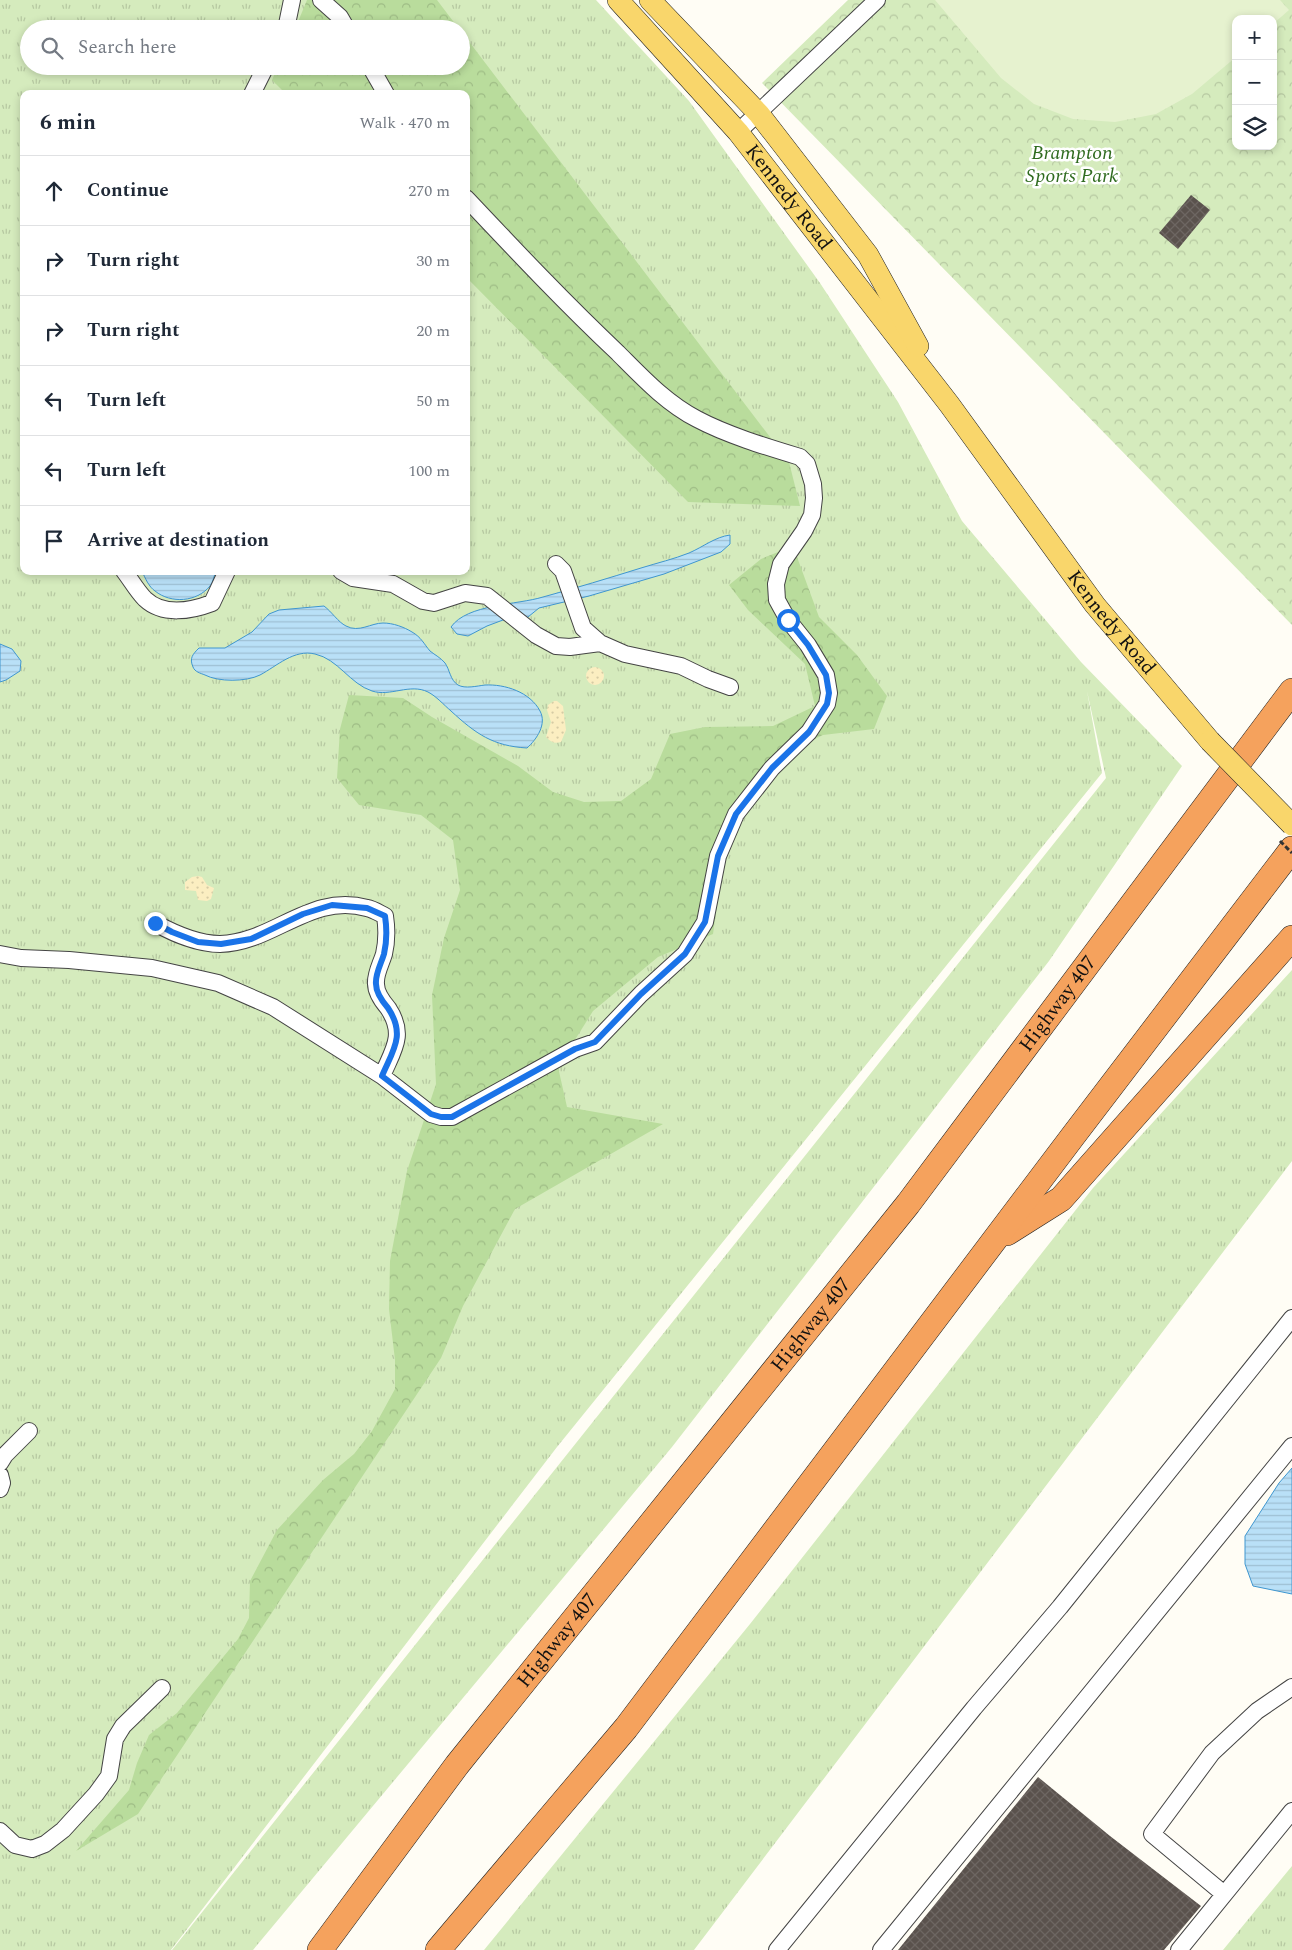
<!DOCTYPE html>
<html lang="en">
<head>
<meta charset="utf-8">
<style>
  :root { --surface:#fff; --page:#f6f6f7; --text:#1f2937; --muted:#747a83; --line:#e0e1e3 }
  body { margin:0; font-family:Spectral,serif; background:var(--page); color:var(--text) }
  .controls { position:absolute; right:15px; top:15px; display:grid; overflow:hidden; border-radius:10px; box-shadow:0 2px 8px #0003 }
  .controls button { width:45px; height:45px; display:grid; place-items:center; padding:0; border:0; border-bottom:1px solid var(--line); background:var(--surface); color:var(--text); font:25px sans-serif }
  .stop { position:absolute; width:15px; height:15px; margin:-11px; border:4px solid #1a73e8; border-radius:50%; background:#fff }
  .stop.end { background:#1a73e8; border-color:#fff; box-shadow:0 1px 5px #0008 }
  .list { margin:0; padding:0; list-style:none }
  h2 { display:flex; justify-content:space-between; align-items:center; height:65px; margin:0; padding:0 20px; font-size:21px }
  h2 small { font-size:16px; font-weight:400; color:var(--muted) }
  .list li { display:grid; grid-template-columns:32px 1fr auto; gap:15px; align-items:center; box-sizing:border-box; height:70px; padding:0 20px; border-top:1px solid var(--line) }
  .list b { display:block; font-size:19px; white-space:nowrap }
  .list em { font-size:16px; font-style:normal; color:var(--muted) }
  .icon { flex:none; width:28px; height:28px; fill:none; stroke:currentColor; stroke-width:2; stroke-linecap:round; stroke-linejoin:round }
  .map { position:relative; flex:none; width:1292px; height:1950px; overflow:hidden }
  .search { position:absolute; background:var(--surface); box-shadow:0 2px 8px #0003; left:20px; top:20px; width:450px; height:55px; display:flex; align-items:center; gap:12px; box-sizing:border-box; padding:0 18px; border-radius:28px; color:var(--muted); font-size:19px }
  .panel { position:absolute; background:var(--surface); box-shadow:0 2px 8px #0003; left:20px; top:90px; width:450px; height:485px; border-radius:10px }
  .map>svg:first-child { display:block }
  .grass { fill:url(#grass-tufts); fill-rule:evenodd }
  .forest { fill:url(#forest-crowns) }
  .sand { fill:url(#sand-dots) }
  .park { fill:url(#park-crowns); fill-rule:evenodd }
  .pitch { fill:#e6f2cf }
  .water { fill:url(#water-rules); stroke:#3f96cf }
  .building { fill:url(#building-cross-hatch) }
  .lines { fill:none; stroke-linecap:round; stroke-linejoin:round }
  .minor-casing { stroke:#444; stroke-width:18 }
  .major-casing { stroke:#222; stroke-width:22 }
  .highway-casing { stroke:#222; stroke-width:26 }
  .minor { stroke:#fff; stroke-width:16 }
  .major { stroke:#f9d66b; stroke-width:21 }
  .highway { stroke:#f5a25d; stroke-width:25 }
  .major-bridge-casing { stroke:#222; stroke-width:22; stroke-linecap:butt }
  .path-bridge { stroke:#333; stroke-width:3; stroke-dasharray:5 2.5; stroke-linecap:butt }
  .major-bridge { stroke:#f9d66b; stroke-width:21 }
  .route { stroke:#1a73e8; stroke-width:6 }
  .labels { text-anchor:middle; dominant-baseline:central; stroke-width:5; stroke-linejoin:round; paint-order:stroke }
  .park-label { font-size:20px; font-style:italic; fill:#2f6b1f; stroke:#fff }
  .street-label { font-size:20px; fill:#111; stroke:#fff }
</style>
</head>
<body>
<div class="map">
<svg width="1292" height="1950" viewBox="0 0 1292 1950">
  <defs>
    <pattern id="grass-tufts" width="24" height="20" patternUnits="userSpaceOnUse" patternTransform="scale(1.25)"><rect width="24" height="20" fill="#d5ebbd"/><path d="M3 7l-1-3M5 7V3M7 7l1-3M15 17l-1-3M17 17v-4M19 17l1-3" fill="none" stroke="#b6c8a1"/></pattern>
    <pattern id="forest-crowns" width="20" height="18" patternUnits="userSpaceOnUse" patternTransform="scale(1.25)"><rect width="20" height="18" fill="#b9dc9c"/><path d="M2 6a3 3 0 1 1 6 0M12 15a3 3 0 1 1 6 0" fill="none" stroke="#9ebc85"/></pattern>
    <pattern id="sand-dots" width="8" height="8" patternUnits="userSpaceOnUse" patternTransform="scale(1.25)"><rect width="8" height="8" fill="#fbeec1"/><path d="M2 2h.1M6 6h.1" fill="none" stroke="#d6cba5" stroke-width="1.8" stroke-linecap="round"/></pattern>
    <pattern id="park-crowns" width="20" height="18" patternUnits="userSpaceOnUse" patternTransform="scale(1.25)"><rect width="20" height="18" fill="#d5ebbd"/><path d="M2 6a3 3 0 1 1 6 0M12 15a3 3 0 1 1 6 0" fill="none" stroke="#b6c8a1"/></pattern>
    <pattern id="water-rules" width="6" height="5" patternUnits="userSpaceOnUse" patternTransform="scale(1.25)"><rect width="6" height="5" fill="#b9e0f7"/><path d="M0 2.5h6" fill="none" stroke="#9ebfd3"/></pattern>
    <pattern id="building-cross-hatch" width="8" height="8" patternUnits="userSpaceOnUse" patternTransform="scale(1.25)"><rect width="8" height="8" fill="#5a524d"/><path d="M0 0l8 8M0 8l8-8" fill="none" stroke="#6d6662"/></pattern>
  </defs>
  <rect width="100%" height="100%" fill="#fffdf5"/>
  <!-- grass -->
  <path class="grass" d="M 0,0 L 596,0 L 689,101 L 820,283 L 898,402 L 962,521 L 1081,662 L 1182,766 L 1049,961 L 672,1447 L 253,1950 L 172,1950 L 1106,778 L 1087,691 L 1102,773 L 557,1447 L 171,1950 L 0,1950 ZM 29,29 L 461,29 L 461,66 L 29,66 ZM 24,94 L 466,94 L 466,571 L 24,571 Z
    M 1292,970 L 1292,1161 L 694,1950 L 484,1950 L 750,1624 L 1093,1188 Z
    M 1292,1866 L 1292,1950 L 1223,1950 Z"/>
  <!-- forest -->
  <path class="forest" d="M 307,0 L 437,0 L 459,29 L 295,29 Z
    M 461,31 L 789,462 L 800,506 L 688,502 L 466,277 L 466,94 L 286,94 L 272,80 L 278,66 L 461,66 Z
    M 793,546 L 819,617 L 857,655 L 887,696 L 874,729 L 823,735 L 788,752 L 734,823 L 721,877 L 713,934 L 658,957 L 593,1011 L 558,1067 L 567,1107 L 663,1124 L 515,1209 L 463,1306 L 441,1358 L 138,1814 L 76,1851 L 129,1790 L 137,1763 L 149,1735 L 177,1713 L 238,1639 L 249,1618 L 250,1581 L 277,1530 L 323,1480 L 354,1454 L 372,1431 L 395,1389 L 395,1360 L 389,1309 L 390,1261 L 407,1171 L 436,1084 L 432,995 L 444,938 L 460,890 L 453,840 L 421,815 L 359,805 L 337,778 L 340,729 L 349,695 L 403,698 L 432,717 L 518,766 L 553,792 L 584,802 L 621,801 L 651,779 L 670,734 L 705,727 L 773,726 L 815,706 L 805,664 L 748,610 L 729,585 L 761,559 Z"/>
  <!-- sand -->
  <path class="sand" d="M586 676a9 9 0 1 1 18 0a9 9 0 1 1-18 0Z
    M 554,701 L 557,701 L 563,706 L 566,730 L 561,742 C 554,744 551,742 546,737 L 551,722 L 547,710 L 548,705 Z
    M 198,876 L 202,877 L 207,885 L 214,888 L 211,899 L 207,901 L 198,900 L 196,891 L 185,890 L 185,882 L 192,877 Z"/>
  <!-- park -->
  <path class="park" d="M 848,0 L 1292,0 L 1292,625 L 762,83 ZM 1236,19 L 1273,19 L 1273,146 L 1236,146 Z"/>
  <!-- pitch -->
  <path class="pitch" d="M 935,0 L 1280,0 L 1289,10 L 1273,24 L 1273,19 L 1236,19 L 1236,57 L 1192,94 L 1156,114 L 1115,122 L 1073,119 L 1034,104 L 1001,78 Z"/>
  <!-- water -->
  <path class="water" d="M 730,535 L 730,544 L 721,552 L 664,574 L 589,596 L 539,608 L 528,617 L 503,620 L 487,626 L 468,636 L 457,634 L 451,627 C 467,604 517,605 543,597 C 576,588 609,578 641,568 C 657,563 674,559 689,553 C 703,547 715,537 730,535 Z
    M 142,571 L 216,571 C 214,576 213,582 210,586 C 197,602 171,604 155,591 C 149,587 145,578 142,571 Z
    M 324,606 C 332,612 338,622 346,626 C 359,633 371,623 383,623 C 393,623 404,627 412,632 C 421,637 424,644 430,651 C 435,655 441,658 445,663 C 450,670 450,680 458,685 C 465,689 477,686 485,685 C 505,684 530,692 540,711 C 547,724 537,739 527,748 C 493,746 476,734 451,711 C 444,705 436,696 428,692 C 410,683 390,697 372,691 C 350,684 338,659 315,654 C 294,649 277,666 260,675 C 246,682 218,682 205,675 C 200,673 195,672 193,667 C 189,658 193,654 199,648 L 225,648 L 252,632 L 269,614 L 279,610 Z
    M 0,644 L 12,649 L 21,661 L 20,671 L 6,680 L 0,682 Z
    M 1292,1468 L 1292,1594 L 1253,1586 L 1245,1564 L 1245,1536 L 1279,1483 Z"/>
  <!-- building -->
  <path class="building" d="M 1191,195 L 1210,210 L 1178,249 L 1159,233 Z
    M 1038,1777 L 1110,1836 L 1201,1906 L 1164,1950 L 898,1950 Z"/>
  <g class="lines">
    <defs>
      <path id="minor" d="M 321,0 L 340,17 L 347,29
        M 286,29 L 292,0
        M 370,66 L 386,94
        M 252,94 L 266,66
        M 738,132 L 877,0
        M 556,564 L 563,571 L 583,628 L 600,643 L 625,654 L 681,666 L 708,679 L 730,687
        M 124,571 C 131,580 137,591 145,599 C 163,616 191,611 212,603 L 227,571
        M 341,571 L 353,578 L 393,584 L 423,601 L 434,603 L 465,593 L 487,596 L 536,635 L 556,646 L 570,647 L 600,643
        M 0,954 L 21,958 L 69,960 L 152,968 L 218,983 L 273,1007 L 382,1076 C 393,1050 406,1035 388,1008 C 382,1001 376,993 376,984 C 375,974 381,964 384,954 C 387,941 387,929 385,916 C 379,913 373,909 367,908 C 311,892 273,943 220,944 C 197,944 175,934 155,923
        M 382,1076 L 431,1114 L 441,1117 L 452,1117 L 575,1049 L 595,1042 L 641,994 L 685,954 L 705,922 L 718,856 L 736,814 L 772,768 L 809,732 L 827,704 L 829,693 L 826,675 L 808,645 L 788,620 L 777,600 L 776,584 L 781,564 L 804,531 L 812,515 L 814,498 L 813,484 L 807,464 L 800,457 C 767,447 727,435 697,419 C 666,403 642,377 618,353 C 565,303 516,251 466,198
        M 0,1463 L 5,1455 L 29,1431
        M 0,1475 L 2,1483 L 0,1489
        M 0,1831 L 15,1845 L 32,1849 L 45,1844 L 63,1830 L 96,1794 L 109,1776 L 115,1739 L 123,1726 L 162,1688
        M 1224,1894 L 1152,1834 L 1212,1753 L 1257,1711 L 1292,1687
        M 777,1950 L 974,1708 L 1060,1607 L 1292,1318
        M 881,1950 L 1292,1446
        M 1179,1950 L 1292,1811"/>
      <g id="major">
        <path id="s1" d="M 618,0 L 738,132 L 949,404 L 1095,605 L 1210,741"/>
        <path d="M 650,0 L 759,114 L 868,255 L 918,346"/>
      </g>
      <g id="highway">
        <path d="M 1007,1233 L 1061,1199 L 1292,938"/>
        <path id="s2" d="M 320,1950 L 457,1765 L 908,1204 L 1292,691"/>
        <path d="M 438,1950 L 626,1728 L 1073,1136 L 1292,849"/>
      </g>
    </defs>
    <!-- minor casing -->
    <use href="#minor" class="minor-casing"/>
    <!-- major casing -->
    <use href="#major" class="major-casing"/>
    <!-- highway casing -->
    <use href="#highway" class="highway-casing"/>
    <!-- minor -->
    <use href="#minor" class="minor"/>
    <!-- major -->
    <use href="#major" class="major"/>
    <!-- highway -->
    <use href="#highway" class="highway"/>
    <defs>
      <path id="major-bridge" d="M 1210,741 L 1292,825"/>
    </defs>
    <!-- major-bridge casing -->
    <use href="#major-bridge" class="major-bridge-casing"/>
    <!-- path-bridge -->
    <path class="path-bridge" d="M 1280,841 L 1292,853"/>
    <!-- major-bridge -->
    <use href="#major-bridge" class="major-bridge"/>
  </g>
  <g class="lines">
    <!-- route -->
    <path class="route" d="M 155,923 L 172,932 L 198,942 L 221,944 L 251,939 L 303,914 L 332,905 L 367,908 L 385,916 C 387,929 387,941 384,954 C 381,964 375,974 376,984 C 376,993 382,1001 388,1008 C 406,1035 393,1050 382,1076 L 431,1114 L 441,1117 L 452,1117 L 575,1049 L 595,1042 L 641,994 L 685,954 L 705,922 L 718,856 L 736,814 L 772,768 L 809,732 L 827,704 L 829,693 L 826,675 L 808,645 L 788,620"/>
  </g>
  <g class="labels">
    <!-- park labels -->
    <g class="park-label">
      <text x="1072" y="153">Brampton<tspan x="1072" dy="23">Sports Park</tspan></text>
    </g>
    <!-- street labels -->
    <g class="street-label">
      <text stroke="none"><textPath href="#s1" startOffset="261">Kennedy Road</textPath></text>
      <text stroke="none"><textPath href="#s1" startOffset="795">Kennedy Road</textPath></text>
      <text stroke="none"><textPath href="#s2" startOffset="1200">Highway 407</textPath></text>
      <text stroke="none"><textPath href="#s2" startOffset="795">Highway 407</textPath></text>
      <text stroke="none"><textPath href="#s2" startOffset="390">Highway 407</textPath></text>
    </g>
  </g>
</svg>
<div class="controls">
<button>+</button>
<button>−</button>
<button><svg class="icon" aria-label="layers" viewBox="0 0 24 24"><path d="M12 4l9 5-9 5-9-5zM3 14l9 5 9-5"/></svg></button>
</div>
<div class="stop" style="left:788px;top:620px"></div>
<div class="stop end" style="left:155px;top:923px"></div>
<div class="search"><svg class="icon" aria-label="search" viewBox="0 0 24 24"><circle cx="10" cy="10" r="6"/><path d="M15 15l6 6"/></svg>Search here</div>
<section class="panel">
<h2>6 min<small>Walk · 470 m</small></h2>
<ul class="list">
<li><svg class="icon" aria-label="ahead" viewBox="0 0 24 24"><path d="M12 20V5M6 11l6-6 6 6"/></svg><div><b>Continue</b></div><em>270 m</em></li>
<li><svg class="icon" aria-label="right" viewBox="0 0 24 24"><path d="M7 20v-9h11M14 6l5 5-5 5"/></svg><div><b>Turn right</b></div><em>30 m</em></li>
<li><svg class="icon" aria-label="right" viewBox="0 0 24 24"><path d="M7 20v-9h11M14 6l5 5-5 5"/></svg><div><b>Turn right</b></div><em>20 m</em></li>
<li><svg class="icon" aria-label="left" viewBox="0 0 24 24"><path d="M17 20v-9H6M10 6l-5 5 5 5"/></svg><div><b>Turn left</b></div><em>50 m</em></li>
<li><svg class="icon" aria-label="left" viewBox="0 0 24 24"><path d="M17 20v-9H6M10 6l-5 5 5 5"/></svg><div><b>Turn left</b></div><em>100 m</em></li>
<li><svg class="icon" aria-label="arrive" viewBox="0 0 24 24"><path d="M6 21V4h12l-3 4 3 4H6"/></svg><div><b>Arrive at destination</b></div></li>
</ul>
</section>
</div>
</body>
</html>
